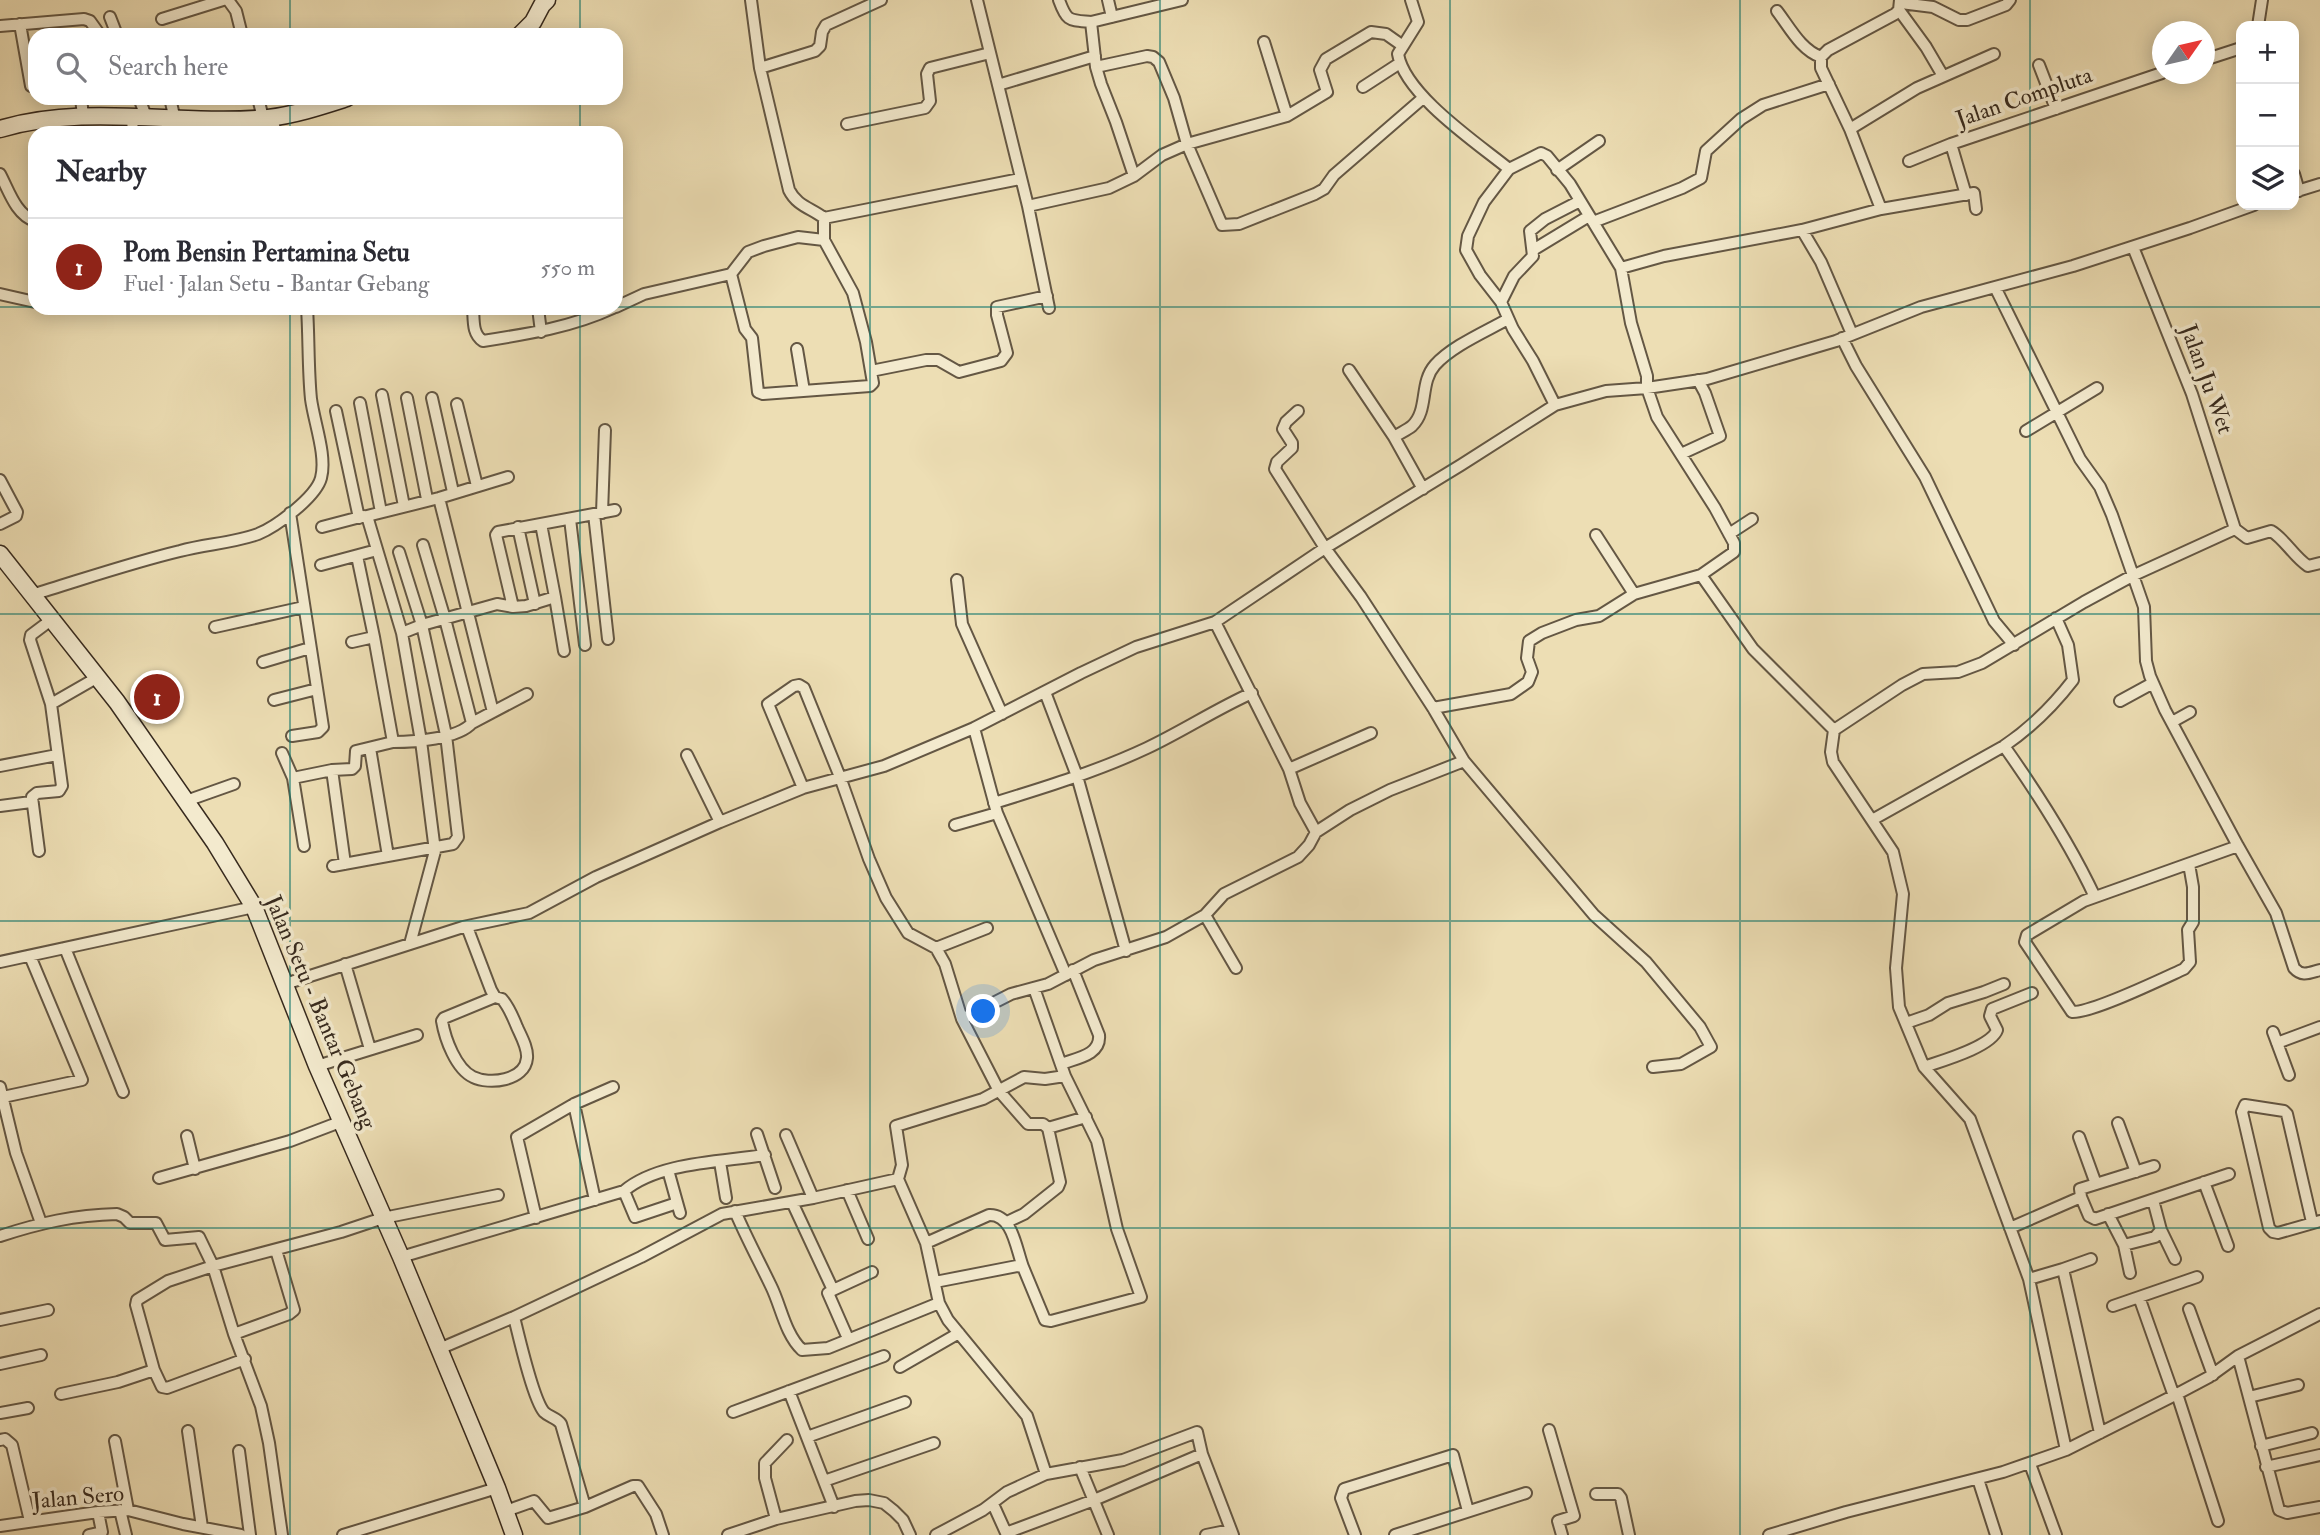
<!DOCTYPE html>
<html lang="en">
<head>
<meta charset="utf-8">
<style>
  :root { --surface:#fff; --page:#f7f7f7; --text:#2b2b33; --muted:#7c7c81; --line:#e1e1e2; --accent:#8f2418 }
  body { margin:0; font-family:"IM FELL Double Pica",serif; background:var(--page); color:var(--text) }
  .controls { position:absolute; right:21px; top:21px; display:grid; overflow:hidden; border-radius:14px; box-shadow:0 4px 18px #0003 }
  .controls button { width:63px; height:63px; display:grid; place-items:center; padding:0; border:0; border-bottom:2px solid var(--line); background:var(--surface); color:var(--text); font:35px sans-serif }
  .compass { position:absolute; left:2152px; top:21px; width:63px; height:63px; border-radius:50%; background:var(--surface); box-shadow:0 4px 18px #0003; rotate:56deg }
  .you { position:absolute; left:984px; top:1012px; width:24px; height:24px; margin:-18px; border:5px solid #fff; border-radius:50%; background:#1a73e8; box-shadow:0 0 0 10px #1a73e833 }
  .badge { display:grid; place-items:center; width:46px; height:46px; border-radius:50%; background:var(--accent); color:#fff; font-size:23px; font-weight:700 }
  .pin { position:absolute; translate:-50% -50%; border:4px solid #fff; box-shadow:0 2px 7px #0006 }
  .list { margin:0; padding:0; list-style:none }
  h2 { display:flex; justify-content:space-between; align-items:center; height:91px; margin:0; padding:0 28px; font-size:30px }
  h2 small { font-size:23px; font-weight:400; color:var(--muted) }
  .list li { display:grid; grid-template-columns:46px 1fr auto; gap:21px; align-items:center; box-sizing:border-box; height:98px; padding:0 28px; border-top:2px solid var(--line) }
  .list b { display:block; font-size:26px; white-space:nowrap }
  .list p { margin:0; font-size:23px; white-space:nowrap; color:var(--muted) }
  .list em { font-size:23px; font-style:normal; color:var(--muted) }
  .icon { flex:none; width:38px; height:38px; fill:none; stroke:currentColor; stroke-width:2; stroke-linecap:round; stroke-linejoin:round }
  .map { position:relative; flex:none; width:2320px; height:1535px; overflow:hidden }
  .search { position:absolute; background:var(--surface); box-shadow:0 4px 18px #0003; left:28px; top:28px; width:595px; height:77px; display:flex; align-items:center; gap:18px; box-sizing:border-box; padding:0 24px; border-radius:21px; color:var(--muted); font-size:26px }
  .panel { position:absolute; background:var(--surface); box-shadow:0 4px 18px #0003; left:28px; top:126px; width:595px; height:189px; border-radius:21px }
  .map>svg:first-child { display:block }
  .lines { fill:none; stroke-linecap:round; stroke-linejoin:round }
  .street-casing { stroke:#645744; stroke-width:14 }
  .secondary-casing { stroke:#372a1e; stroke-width:19 }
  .street { stroke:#f3eace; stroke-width:10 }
  .secondary { stroke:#f3eace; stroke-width:16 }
  .grid { fill:none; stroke:#0f766e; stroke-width:2; stroke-opacity:0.55 }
  .labels { text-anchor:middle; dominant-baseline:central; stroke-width:7; stroke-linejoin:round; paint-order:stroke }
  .street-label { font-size:23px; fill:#372a1e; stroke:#f3eace }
</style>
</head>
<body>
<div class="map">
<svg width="2320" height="1535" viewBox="0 0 2320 1535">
  <rect width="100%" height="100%" fill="#eddeb4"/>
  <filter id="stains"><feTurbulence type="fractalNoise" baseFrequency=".00286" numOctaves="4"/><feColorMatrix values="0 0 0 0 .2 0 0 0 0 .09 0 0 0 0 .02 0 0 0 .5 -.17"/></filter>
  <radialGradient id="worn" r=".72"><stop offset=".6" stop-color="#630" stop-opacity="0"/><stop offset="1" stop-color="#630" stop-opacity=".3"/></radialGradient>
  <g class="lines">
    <defs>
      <path id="street" d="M 228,0 L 236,11 L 242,35
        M 751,0 L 760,68 L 789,190 C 797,206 811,208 824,218 L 1020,179
        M 977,0 L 1028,206 L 1109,188 L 1134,176 L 1162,155 L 1187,144 L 1287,116 L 1327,92 L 1320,70 L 1326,59 L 1371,32 L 1386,34 L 1403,46
        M 1059,0 C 1067,22 1069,20 1091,22
        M 1108,0 L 1112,17
        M 1411,0 L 1418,22 L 1398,54 C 1405,95 1477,143 1509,169 L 1541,153 L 1547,156 L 1570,184 L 1621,268 L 1631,323 L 1647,376 L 1647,388 L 1657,417 L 1715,508 L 1734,543 L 1734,552 L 1701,575 L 1634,594 L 1599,616 L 1576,620 L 1542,633 L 1529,641 L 1527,658 L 1532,672 L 1528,682 L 1511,694 L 1433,708
        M 1901,3 L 1933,7 L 1959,20 L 1967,20 L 2006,5 L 2010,0
        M 1899,10 L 1926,47 L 1943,76
        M 1777,11 C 1790,28 1801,50 1821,57
        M 110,17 L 117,35
        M 162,19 L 223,0
        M 20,24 L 31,86
        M 0,26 L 84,19 L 90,21 L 100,35
        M 2258,26 L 2262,0
        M 1264,42 L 1287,116
        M 2204,60 L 2241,48
        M 2039,65 L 2056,109
        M 1096,67 L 1147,56 L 1153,57 L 1159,62 L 1174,98 L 1187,144 L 1222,225 L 1239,224 L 1315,194 L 1324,189 L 1334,175 L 1423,98
        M 760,68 L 815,51 L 820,46 L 822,32 L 826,25 L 881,0
        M 998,85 L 1095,56
        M 1363,87 L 1400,63
        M 81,98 L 83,116
        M 139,98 L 147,119
        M 170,98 L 175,120
        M 258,98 L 263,118
        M 132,118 L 133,133
        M 272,118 L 276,133
        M 847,124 L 925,108 L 930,101 L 927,74 L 930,68 L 990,53
        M 1850,129 L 1917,88 L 1994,54
        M 1909,161 L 1951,144
        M 1509,169 L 1484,202 L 1468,236 L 1466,250 L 1480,275 L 1501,302 L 1513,329 L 1533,361 L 1555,405
        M 1557,170 L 1599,141
        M 0,174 C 9,191 16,215 35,221
        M 2294,174 L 2299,191
        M 1134,176 L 1116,122 L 1101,84 L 1096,67 L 1091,22 L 1182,0
        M 2294,192 L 2320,184
        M 1966,195 L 1951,144 L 2162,73
        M 1028,206 L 1049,308
        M 1881,209 L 1850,129 L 1821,68 L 1821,57 L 1828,50 L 1895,14 L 1899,10 L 1900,0
        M 1593,222 L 1682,188 L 1701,178 L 1706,151 L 1741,119 L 1763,105 L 1829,84
        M 2133,247 L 2192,394 L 2235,529 L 2247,538 L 2271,531 C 2284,538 2294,557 2308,566 L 2320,563
        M 1533,250 L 1589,216
        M 1621,268 L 1664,256 L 1802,230
        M 731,274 L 745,329 L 752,338 L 758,392 L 763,394 L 870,386 L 873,383 L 866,342 L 853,293 L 824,240 L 824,218
        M 1995,287 L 2080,459 L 2100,487 L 2112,515 L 2144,607 L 2146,661 L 2150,676 L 2165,710 L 2238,846 L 2276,913 L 2294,968 C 2302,977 2309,973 2320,970
        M 0,294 L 35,302
        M 1501,302 L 1514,276 L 1533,256 L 1530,231 L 1545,219 L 1580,201
        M 616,307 L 644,294 L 731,274 L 748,252 L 764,246 L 798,237 L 824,240
        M 473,308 C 474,320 472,334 483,341 C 528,334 572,327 613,308
        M 538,308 L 541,332
        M 1852,334 L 1821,262 L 1802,230 L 1881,209 L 1974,193 L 1976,209
        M 1842,338 L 1856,366 L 1925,477 L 1994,621 L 2014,645
        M 797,349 L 804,391
        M 1349,370 L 1394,437 L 1423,489
        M 871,371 L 926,360 L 938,360 L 959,372 L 1001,361 L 1007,353 L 997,315 L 997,307 L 1047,296
        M 382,395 L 404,506
        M 407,398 L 427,499
        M 432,398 L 453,492
        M 360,403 L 381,512
        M 457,404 L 477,486
        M 336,411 L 359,518
        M 1298,411 L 1286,422 L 1283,429 L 1292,443 L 1292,448 L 1277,462 L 1275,469 L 1325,548 L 1361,597 L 1433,708 L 1464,761 L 1594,915 L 1646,962 L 1700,1027 L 1711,1047 L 1681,1064 L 1653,1067
        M 2026,431 L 2097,388
        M 1394,437 C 1400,433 1407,430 1412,426 C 1429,410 1419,383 1435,365 C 1452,346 1485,332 1508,319
        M 1681,454 L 1720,436 L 1705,393 L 1698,380
        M 0,480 L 17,512 L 16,516 L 0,524
        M 439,498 L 493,712
        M 290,513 L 323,727 L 318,732 L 292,736
        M 602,513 L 605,430
        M 594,514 L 608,639
        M 570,519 L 585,645
        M 322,527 L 364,516
        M 518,527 L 535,604
        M 1729,534 L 1752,519
        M 1596,535 L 1634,594
        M 423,545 L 445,619 L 472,723
        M 357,556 L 374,637
        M 321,565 L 377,550
        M 1701,575 L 1753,649 L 1834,730 L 1831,752 L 1833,762 L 1893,852 L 1903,894 L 1896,968 L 1899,1007 L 1924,1067 L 1970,1119 L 2029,1279 L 2066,1450
        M 957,580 L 962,624 L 1002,714
        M 31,595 C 81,580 130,563 180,551 C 206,544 233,543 258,534 C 276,527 316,497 321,478 C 327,456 314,422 311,399 C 308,369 309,338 307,308
        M 555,597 L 564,651
        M 513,607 L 496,535 L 498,532 L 615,510
        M 1215,622 L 1289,769 L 1300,803 L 1316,832
        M 215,627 L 304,607
        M 402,633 L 422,625 L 497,604 L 513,607 L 526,606 L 555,597 L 541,524
        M 352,642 L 374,637 L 393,742 C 414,742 458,739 472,723 L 527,694
        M 263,662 L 310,648
        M 1045,692 L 1077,776 L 1126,951
        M 274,700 L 317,689
        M 2120,701 L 2153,683
        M 51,704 L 30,640 L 31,635 L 51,620
        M 2172,722 L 2190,712
        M 974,728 L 997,813 L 1066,975
        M 1834,730 L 1902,685 L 1923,674 L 1958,672 L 1982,663 L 2084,602 L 2132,576 L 2235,529
        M 2004,746 C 2032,727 2053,706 2073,680 L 2068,645 L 2056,618
        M 370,748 L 388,856
        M 282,753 L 293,778 L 304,846
        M 687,755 L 720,822
        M 0,766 L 57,755
        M 1289,769 L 1371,733
        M 332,770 L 345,864
        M 293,778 L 332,770 L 352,769 L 355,766 L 356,751 L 393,742
        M 803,788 L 768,704 L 794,686 L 799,685 L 804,688 L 840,777 L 869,859 L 886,898 L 908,933 L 936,948 L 945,964 L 962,1019 L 999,1091 L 1028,1124 L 1043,1124 L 1048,1128 L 1086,1117
        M 186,801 L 234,784
        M 994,803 C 1046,787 1098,771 1147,748 C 1183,731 1216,709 1252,693
        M 0,806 L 31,802
        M 1872,820 L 2004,746 C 2038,794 2070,844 2095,897
        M 955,825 L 997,813
        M 39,851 L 32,797 L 37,793 L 59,791 L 62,786 L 51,704 L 98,677
        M 2189,864 L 2193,887 L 2193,922 L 2188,930 L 2190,962 L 2184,969 C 2162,979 2092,1013 2072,1012 L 2025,942 L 2027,935 L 2084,901 L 2238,846
        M 333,866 L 453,844 L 458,837 L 446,735 L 422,625 L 399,552
        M 1205,915 L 1236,968
        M 467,927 L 491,990 L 495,997 L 502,999 C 509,1007 513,1017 517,1027 C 521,1036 528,1048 527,1058 C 525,1081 489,1085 473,1077 C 456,1069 445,1039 442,1021 L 444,1018 L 495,997
        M 410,944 L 435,851 L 421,741 L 402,633 L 367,516 L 439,498 L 508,477
        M 65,948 L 123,1092
        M 936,948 L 987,928
        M 0,962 L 254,907
        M 345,964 L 370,1049
        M 285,984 L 463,927 L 529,913 L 596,877 L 720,822 L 803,788 L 884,766 L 974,728 L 1081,673 L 1136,647 L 1215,622 L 1325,548 L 1461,465 L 1555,405 L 1606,391 L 1647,388 L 1707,379 L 1836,341 L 1921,307 L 2073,266 L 2190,228 L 2254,205
        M 962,1019 L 1011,994 L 1048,984 L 1094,960 L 1166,937 L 1205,915 L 1224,894 L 1298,857 L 1309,845 L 1316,832 L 1350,810 L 1390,790 L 1464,761
        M 1906,1023 L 1929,1015 L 1948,1003 L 1984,992 L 2004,984
        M 2273,1032 L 2289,1075
        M 2277,1043 L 2320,1027
        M 1061,1064 C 1077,1058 1101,1055 1099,1035 L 1073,970
        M 317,1066 L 417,1035
        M 1924,1067 C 1941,1061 1991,1047 1997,1030 L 1990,1016 L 1992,1009 L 2032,993
        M 0,1087 L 16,1153 L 41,1223
        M 3,1097 L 82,1080 L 30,956
        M 574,1104 L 595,1200
        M 2118,1123 L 2136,1172
        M 757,1134 L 775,1188
        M 786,1135 L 813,1198
        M 187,1136 L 195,1169
        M 2079,1137 L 2096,1184
        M 720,1162 L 726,1198
        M 668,1170 L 680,1213
        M 159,1178 L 290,1141 L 340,1122
        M 2204,1182 L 2228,1246
        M 847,1190 L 868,1239
        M 624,1191 L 635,1217 L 677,1203
        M 2081,1197 L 2080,1189 L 2154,1166
        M 792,1202 L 833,1290 L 828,1293 L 846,1334
        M 735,1211 C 746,1237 759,1261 771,1286 C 781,1306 785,1334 802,1350 L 828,1348 L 939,1303
        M 2108,1214 L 2124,1245 L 2155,1237 L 2161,1230 L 2153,1200
        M 536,1218 L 517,1137 L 574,1104 L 613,1087
        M 1007,1222 L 1024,1214 L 1058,1187 L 1060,1182 L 1048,1128
        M 2312,1222 L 2287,1114 L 2284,1111 L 2245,1105 L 2242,1112 L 2269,1228 L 2273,1232 L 2278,1233 L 2320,1221
        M 2010,1228 L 2081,1197 L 2089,1216 L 2095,1219 L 2229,1174
        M 2161,1230 L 2175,1259
        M 0,1236 C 40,1223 74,1215 117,1214 L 124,1217 L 130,1223 L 156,1223 L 165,1240 L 199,1237 L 213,1266 L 341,1232 L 383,1218 L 498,1195
        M 926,1243 L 989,1215 C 1013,1214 1016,1249 1023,1267
        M 2124,1245 L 2130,1273
        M 401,1257 L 624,1191 C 658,1162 721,1162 765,1155
        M 2063,1269 L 2091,1259
        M 2029,1279 L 2063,1269 L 2100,1433
        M 935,1282 L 1017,1266 L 1023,1267 L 1045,1320 L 1051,1321 L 1141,1297 L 1117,1229 L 1097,1141 L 1065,1076 L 1034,988
        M 833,1290 L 872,1272
        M 2139,1297 L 2174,1396
        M 2113,1306 L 2197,1277
        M 2189,1309 L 2213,1375
        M 514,1317 C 519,1337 533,1399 544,1412 C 549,1417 557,1418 561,1424 L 585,1507
        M 0,1320 L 48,1310
        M 234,1334 L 289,1314 L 294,1310 L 276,1250
        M 439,1349 L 514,1317 L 641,1257 L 722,1214 L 813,1198 L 898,1179
        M 2238,1356 L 2279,1510 L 2287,1513 L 2320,1507
        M 245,1359 L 167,1388 L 162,1387 L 154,1370 L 136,1305 L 137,1300 L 168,1281 L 213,1266 L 234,1334 L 261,1406 L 269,1443 L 282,1535
        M 0,1364 L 41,1355
        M 900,1367 L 959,1333
        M 789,1391 L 834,1507
        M 61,1394 L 118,1382 L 154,1370
        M 2177,1394 L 2218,1521
        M 2249,1397 L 2298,1385
        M 733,1412 L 884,1356
        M 0,1413 L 28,1408
        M 1549,1430 L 1574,1516 L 1558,1521 L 1562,1535
        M 188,1431 L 202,1527
        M 807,1437 L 905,1402
        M 0,1440 L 5,1439 L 12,1445 L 30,1521
        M 115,1441 L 128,1510
        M 2261,1446 L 2312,1433
        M 239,1451 L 250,1535
        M 2030,1464 L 2056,1535
        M 1080,1467 L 1108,1535
        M 2266,1467 L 2320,1455
        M 1046,1474 L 1027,1416 L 948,1320 L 939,1303 L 926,1243 L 898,1179 L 902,1165 L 896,1126 L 983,1099 L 1024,1077 L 1045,1079 L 1065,1076
        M 1978,1479 L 1996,1535
        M 824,1481 L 934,1443
        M 1596,1494 L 1618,1494 L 1621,1498 L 1629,1535
        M 993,1504 L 1007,1535
        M 120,1510 L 126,1535
        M 506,1511 L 534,1501 L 548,1518 L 585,1507 L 633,1486 L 638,1486 L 656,1514 L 663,1535
        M 776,1519 L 765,1478 L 765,1463 L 787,1440
        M 0,1526 L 98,1512 L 128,1510 L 183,1524 L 241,1535
        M 1006,1533 L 1094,1500 L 1202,1454
        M 89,1535 L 102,1532 L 98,1512
        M 343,1535 L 497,1488
        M 728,1535 L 776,1519 L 855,1501 L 869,1500 L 884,1503 L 894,1511 L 903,1520 L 910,1535
        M 936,1535 L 983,1510 L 1007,1492 L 1046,1474 L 1123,1460 L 1197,1432 L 1202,1454 L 1233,1535
        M 1206,1535 L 1231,1530
        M 1355,1535 L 1341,1498 L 1344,1489 L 1453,1455 L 1468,1511
        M 1395,1535 L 1526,1493
        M 1769,1535 L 1846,1512 L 2003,1472 L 2066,1450 L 2177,1394 L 2209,1377 L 2238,1356 L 2320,1314"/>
      <path id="secondary" d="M 520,35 L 533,22 L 542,5 L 547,0
        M 0,129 C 87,103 179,126 268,118 C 295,115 322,106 347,98
        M 0,554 L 117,702 L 215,843 L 254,907 L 317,1066 L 401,1257 L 497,1488 L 514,1535"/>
    </defs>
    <!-- street casing -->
    <use href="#street" class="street-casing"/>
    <!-- secondary casing -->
    <use href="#secondary" class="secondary-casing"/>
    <!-- street -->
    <use href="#street" class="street"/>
    <!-- secondary -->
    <use href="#secondary" class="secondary"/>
  </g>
  <!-- grid -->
  <path class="grid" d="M 290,0 L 290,35M 580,0 L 580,35M 870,0 L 870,1535M 1160,0 L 1160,1535M 1450,0 L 1450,1535M 1740,0 L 1740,1535M 2030,0 L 2030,1535M 290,98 L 290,133M 580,98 L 580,133M 0,307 L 35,307M 616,307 L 2320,307M 290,308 L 290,1535M 580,308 L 580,1535M 0,614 L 2320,614M 0,921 L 2320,921M 0,1228 L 2320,1228"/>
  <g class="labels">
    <!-- street labels -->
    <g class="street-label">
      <text transform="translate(2024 97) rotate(-19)">Jalan Compluta</text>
      <text transform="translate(2207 379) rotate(70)">Jalan Ju Wet</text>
      <text transform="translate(321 1012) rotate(67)">Jalan Setu - Bantar Gebang</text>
      <text transform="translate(78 1497) rotate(-5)">Jalan Sero</text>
    </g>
  </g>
  <rect width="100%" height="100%" filter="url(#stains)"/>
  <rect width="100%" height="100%" fill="url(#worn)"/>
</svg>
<div class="controls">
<button>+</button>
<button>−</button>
<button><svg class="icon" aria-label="layers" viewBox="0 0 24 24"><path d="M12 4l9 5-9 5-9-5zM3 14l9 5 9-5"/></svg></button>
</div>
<svg class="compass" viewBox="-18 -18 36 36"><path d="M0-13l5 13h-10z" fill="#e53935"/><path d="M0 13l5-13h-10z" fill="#7c7c81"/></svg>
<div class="you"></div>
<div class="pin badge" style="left:157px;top:697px">1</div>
<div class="search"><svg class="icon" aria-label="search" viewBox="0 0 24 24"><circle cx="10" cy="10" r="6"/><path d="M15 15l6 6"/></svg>Search here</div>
<section class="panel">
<h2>Nearby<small></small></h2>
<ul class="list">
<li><span class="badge">1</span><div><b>Pom Bensin Pertamina Setu</b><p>Fuel · Jalan Setu - Bantar Gebang</p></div><em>550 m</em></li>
</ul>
</section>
</div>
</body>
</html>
